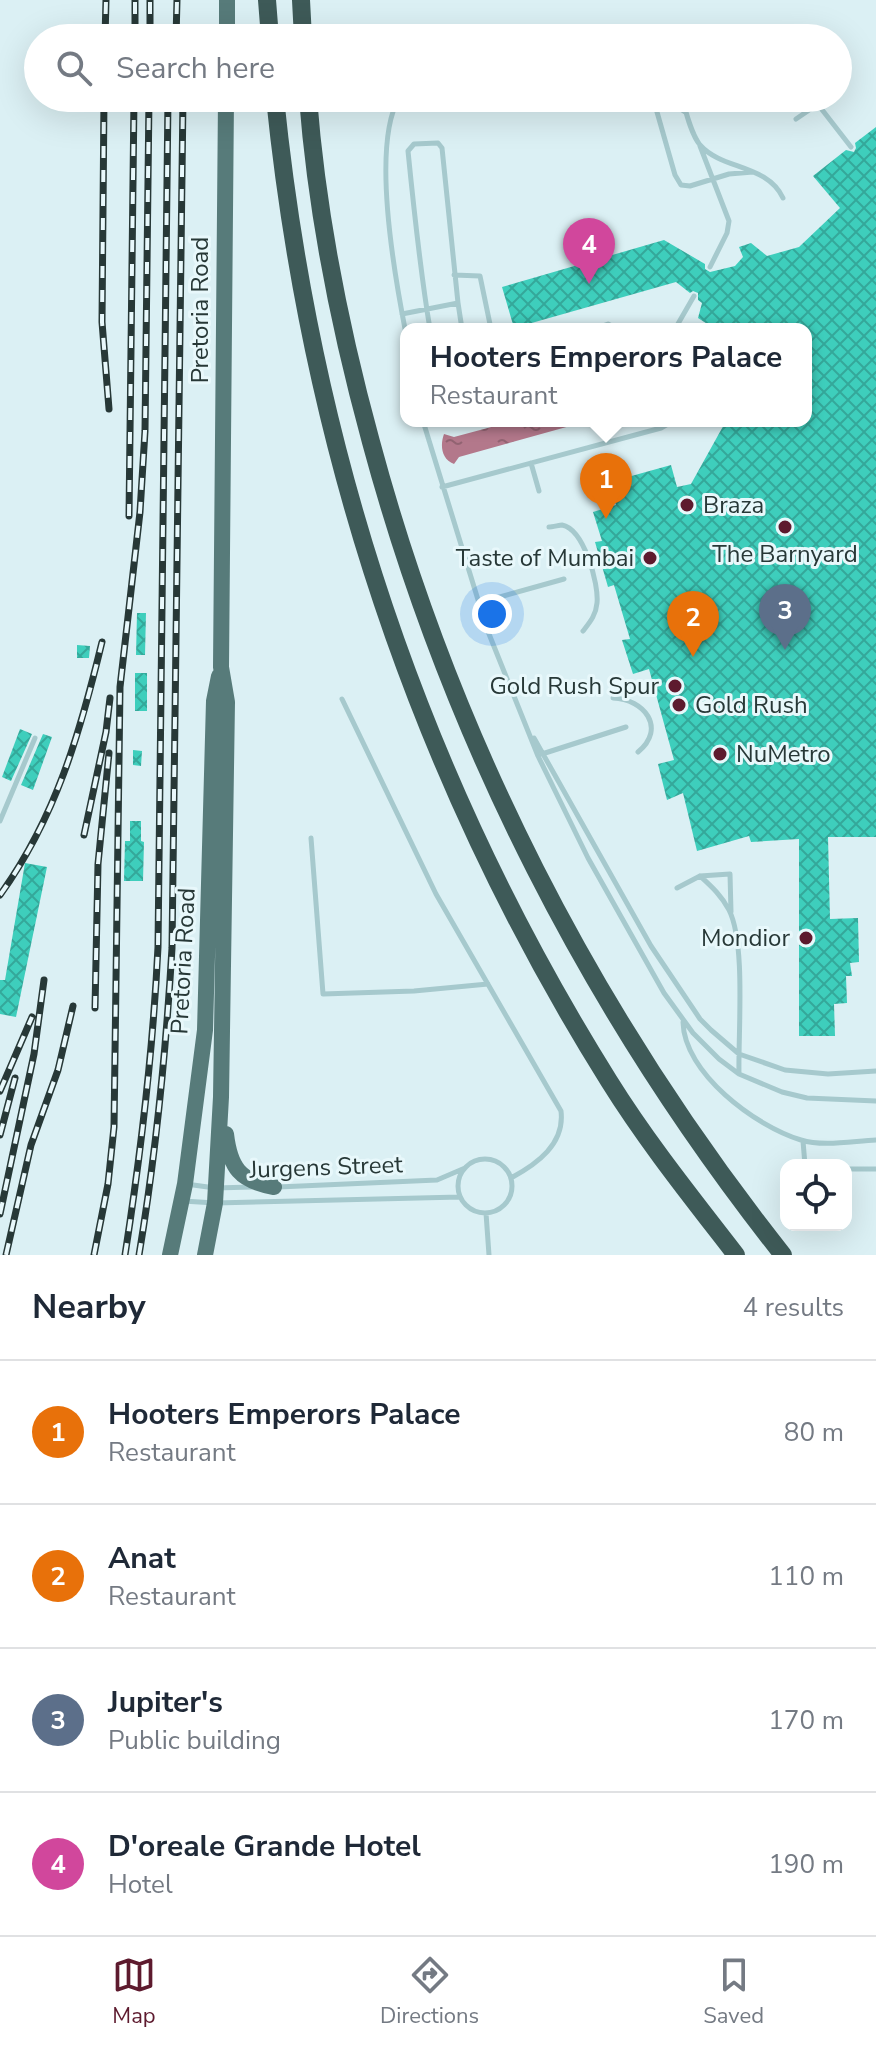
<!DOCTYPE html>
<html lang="en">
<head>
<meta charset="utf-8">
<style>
  :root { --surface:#fff; --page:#f6f6f7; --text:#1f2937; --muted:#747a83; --line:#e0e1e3; --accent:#5d1a2e }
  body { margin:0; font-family:"Nunito Sans",sans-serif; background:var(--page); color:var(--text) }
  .controls { position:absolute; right:24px; bottom:24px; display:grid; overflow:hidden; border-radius:16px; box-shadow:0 8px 32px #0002 }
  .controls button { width:72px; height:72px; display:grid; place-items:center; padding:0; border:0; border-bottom:2px solid var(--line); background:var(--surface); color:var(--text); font:40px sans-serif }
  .you { position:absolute; left:492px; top:614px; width:28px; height:28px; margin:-20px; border:6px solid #fff; border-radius:50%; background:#1a73e8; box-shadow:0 0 0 12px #1a73e833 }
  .badge { display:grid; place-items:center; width:52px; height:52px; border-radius:50%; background:var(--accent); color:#fff; font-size:26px; font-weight:700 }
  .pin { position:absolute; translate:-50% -66px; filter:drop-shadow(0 2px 4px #0008) }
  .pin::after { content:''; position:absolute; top:42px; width:28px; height:24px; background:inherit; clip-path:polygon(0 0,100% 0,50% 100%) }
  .popup { position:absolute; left:400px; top:323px; width:412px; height:104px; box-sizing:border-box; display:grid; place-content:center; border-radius:16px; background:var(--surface); filter:drop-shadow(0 2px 6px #0005); font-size:26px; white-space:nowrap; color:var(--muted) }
  .popup b { font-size:30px; color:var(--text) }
  .popup::after { content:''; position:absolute; left:50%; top:100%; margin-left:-16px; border:16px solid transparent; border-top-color:var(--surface) }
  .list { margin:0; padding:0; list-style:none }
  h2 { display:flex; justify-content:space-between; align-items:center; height:104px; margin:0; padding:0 32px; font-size:34px }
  h2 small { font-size:26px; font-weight:400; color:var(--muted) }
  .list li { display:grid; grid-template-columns:52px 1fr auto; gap:24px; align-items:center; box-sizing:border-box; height:144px; padding:0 32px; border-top:2px solid var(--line) }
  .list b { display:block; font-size:30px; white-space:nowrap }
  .list p { margin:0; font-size:26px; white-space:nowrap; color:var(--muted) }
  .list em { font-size:26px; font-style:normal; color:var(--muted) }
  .icon { flex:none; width:44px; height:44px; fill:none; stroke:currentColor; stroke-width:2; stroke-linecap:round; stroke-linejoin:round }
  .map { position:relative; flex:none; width:876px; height:1255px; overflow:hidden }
  .search { position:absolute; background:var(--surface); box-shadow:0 8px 32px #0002; left:24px; right:24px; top:24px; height:88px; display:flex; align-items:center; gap:20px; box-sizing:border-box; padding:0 28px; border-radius:44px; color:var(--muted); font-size:30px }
  .sheet { height:680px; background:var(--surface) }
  nav { display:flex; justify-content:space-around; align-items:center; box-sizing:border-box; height:112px; border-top:2px solid var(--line); background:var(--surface); font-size:22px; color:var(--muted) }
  nav a { display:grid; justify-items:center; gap:4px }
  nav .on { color:var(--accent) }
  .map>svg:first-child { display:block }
  .water { fill:url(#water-ripples) }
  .building { fill:url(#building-cross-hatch) }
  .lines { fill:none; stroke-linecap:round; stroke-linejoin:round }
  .lane { stroke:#a6c9cd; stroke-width:5 }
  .primary { stroke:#577b7a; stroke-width:16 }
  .highway { stroke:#3e5a58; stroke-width:18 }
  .rail-casing { stroke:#273837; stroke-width:7 }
  .rail { stroke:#e8f8fb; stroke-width:4; stroke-dasharray:12; stroke-linecap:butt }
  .poi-dot { fill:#5d1a2e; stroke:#e8f8fb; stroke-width:3 }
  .labels { text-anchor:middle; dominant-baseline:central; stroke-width:6; stroke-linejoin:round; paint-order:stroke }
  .street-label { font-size:24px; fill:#273837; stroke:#e8f8fb }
  .poi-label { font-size:24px; fill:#273837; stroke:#e8f8fb; text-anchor:start }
</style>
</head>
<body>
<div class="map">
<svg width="876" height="1255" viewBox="0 0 876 1255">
  <defs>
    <pattern id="water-ripples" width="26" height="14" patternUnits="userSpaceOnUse" patternTransform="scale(2)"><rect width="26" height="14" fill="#b3788b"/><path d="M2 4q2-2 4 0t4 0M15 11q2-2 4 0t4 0" fill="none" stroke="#926372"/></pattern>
    <pattern id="building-cross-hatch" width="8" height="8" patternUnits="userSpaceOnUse" patternTransform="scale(2)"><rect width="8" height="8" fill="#3ecebc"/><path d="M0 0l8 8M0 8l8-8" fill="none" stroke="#34a89a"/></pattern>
  </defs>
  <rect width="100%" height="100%" fill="#dbf0f4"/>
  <!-- water -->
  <path class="water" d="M 514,421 L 588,421 L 459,457 L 454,464 C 441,459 440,445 444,434 L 454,437 Z"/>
  <!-- building -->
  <path class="building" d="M 876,127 L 876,837 L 828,837 L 830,919 L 858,918 L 859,962 L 850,963 L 852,976 L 846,976 L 847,1003 L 834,1004 L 835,1036 L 799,1036 L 799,839 L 751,842 L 749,836 L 697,851 L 683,793 L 667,800 L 658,764 L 674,760 L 649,669 L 633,674 L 622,640 L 630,639 L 614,585 L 608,587 L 595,542 L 602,541 L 593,512 L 616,505 L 610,482 L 671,465 L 677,487 L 691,484 L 726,421 L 806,421 L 806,329 L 715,329 L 698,318 L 702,303 L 698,300 L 698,293 L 693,291 L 690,293 L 676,282 L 514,328 L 502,287 L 664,240 L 705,264 L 705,269 L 710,272 L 735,266 L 743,257 L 739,247 L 751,243 L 767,256 L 799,247 L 840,208 L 813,176 L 846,150 L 854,152 L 856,148 L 855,143 Z
    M 137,613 L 146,613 L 145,655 L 136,655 Z
    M 77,645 L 90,646 L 89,658 L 77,658 Z
    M 135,673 L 147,673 L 147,711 L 135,711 Z
    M 20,729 L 32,734 L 11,781 L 2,777 Z
    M 43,734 L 52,737 L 33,790 L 21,785 Z
    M 133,750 L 142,751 L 141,766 L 133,765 Z
    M 130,821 L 141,821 L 141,841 L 144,842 L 143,881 L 124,881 L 125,841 L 130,841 Z
    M 25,863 L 47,867 L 16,1017 L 0,1014 L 0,980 L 5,980 Z"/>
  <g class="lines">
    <!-- lane -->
    <path class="lane" d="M 399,98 C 371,146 395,278 406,334
      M 653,98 L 675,175 L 681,185 L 690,186 L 729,174 L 753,172
      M 664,98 L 685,112
      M 682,98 C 686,112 691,134 700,145 C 722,170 767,164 783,198
      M 813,98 L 851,147
      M 796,119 L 818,104
      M 700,146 L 729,221 L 727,233 L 710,267
      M 454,275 L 480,276 L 491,329
      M 458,303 L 462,329
      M 402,314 L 458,303 L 442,148 L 438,143 L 414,144 L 408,151 C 414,211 420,270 430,329
      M 594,329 L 608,324 L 617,329
      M 675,329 L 694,296
      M 423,421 L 487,629 L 538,756 L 588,858 L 664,993 L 693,1033 L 719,1059 L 739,1074 L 782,1092 L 807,1098 L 876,1101
      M 531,463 L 539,491
      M 442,487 L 661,428 L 673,421
      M 549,527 C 552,527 560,525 562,525 C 584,529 599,584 597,603 C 596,615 590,622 583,631
      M 478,603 L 564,579
      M 613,698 C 644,699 667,728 638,752
      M 342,699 L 436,894 L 561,1111 C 565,1144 537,1164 511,1178
      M 534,738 L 651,946 L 700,1019 L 711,1030 L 739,1054 L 785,1070 L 828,1074 L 876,1071
      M 542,754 L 626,727
      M 0,821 L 35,738
      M 311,838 L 323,994 L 414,991 L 488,984
      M 700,876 C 712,887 722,896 729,910 C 746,943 738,1033 739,1074
      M 677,888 L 700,876 L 730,874 L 731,912
      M 711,942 L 759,945
      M 683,1022 C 684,1073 755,1126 801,1140 C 823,1147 853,1141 876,1140
      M 803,1141 L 805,1165
      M458 1186a27 27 0 1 1 54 0a27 27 0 1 1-54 0Z
      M 846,1169 L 876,1169
      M 186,1184 L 215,1188 L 252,1187
      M 278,1187 L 437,1180 L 465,1168
      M 183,1201 L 215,1203 L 460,1197
      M 486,1213 L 489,1255"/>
    <!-- primary -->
    <path class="primary" d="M 227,38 L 227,0
      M 226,1134 C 230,1168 240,1181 274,1187
      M 170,1255 L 185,1184 L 205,1030 L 214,701 L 219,676
      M 205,1255 L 215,1203 L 221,1097 L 227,702 L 221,667 L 226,98"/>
    <!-- highway -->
    <path class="highway" d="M 267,0 L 270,38
      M 301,0 L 303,38
      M 275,98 C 311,452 420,779 609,1081 C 647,1142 692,1198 736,1255
      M 308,98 C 317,215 340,329 371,442 C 451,739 592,1014 783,1255"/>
    <defs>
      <path id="rail" d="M 105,38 L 106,0
        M 135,38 L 135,0
        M 150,38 L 150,0
        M 176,38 L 177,0
        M 104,98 L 102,322 L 109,409
        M 129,516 L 134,98
        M 84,835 L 106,732 L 110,698
        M 0,895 C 56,817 80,733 102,642
        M 95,1008 L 98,864 L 109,753
        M 0,1091 L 32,1017
        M 0,1135 L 15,1078
        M 0,1214 L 34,1054 L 44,980
        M 6,1255 L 31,1145 L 58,1070 L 73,1006
        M 94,1255 L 108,1184 L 114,1127 L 120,687 L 140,512 L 145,431 L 149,98
        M 125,1255 C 141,1152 153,1051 158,947 L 168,98
        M 139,1255 C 156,1153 166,1051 172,948 L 183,98"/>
    </defs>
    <!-- rail casing -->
    <use href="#rail" class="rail-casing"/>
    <!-- rail -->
    <use href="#rail" class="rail"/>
  </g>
  <!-- markers -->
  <g class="poi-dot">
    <circle cx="687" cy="505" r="8"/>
    <circle cx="785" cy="527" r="8"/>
    <circle cx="650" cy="558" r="8"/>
    <circle cx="675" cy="686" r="8"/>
    <circle cx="679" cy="705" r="8"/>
    <circle cx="720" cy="754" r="8"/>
    <circle cx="806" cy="938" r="8"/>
  </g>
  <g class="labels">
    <!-- street labels -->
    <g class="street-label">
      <text transform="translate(200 310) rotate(-90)">Pretoria Road</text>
      <text transform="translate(183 961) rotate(-87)">Pretoria Road</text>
      <text transform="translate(326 1167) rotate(-2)">Jurgens Street</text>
    </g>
    <!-- poi labels -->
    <g class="poi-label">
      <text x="703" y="505">Braza</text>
      <text x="785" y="554" text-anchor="middle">The Barnyard</text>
      <text x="634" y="558" text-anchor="end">Taste of Mumbai</text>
      <text x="659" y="686" text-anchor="end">Gold Rush Spur</text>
      <text x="695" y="705">Gold Rush</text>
      <text x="736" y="754">NuMetro</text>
      <text x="790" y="938" text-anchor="end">Mondior</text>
    </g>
  </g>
</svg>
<div class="controls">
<button><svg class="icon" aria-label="locate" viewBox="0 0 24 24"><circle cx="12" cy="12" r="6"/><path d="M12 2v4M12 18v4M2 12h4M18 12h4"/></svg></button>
</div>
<div class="you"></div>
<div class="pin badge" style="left:606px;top:519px;background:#e8710a">1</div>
<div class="popup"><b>Hooters Emperors Palace</b>Restaurant</div>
<div class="pin badge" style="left:693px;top:657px;background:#e8710a">2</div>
<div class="pin badge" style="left:785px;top:650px;background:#5c6f8a">3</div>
<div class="pin badge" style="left:589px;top:284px;background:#d1479c">4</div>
<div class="search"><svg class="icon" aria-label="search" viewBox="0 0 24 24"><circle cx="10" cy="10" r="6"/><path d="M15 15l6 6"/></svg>Search here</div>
</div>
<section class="sheet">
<h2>Nearby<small>4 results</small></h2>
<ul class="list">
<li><span class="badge" style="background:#e8710a">1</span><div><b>Hooters Emperors Palace</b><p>Restaurant</p></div><em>80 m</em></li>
<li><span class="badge" style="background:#e8710a">2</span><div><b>Anat</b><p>Restaurant</p></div><em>110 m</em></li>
<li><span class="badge" style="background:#5c6f8a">3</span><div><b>Jupiter's</b><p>Public building</p></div><em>170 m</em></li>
<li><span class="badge" style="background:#d1479c">4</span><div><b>D'oreale Grande Hotel</b><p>Hotel</p></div><em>190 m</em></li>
</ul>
</section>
<nav>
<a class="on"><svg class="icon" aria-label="map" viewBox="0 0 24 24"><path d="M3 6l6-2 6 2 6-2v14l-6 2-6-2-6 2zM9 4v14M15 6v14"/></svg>Map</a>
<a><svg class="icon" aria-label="directions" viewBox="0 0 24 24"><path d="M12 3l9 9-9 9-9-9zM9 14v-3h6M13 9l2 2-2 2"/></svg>Directions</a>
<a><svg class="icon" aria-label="saved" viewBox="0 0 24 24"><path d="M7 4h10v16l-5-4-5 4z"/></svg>Saved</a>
</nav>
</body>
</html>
